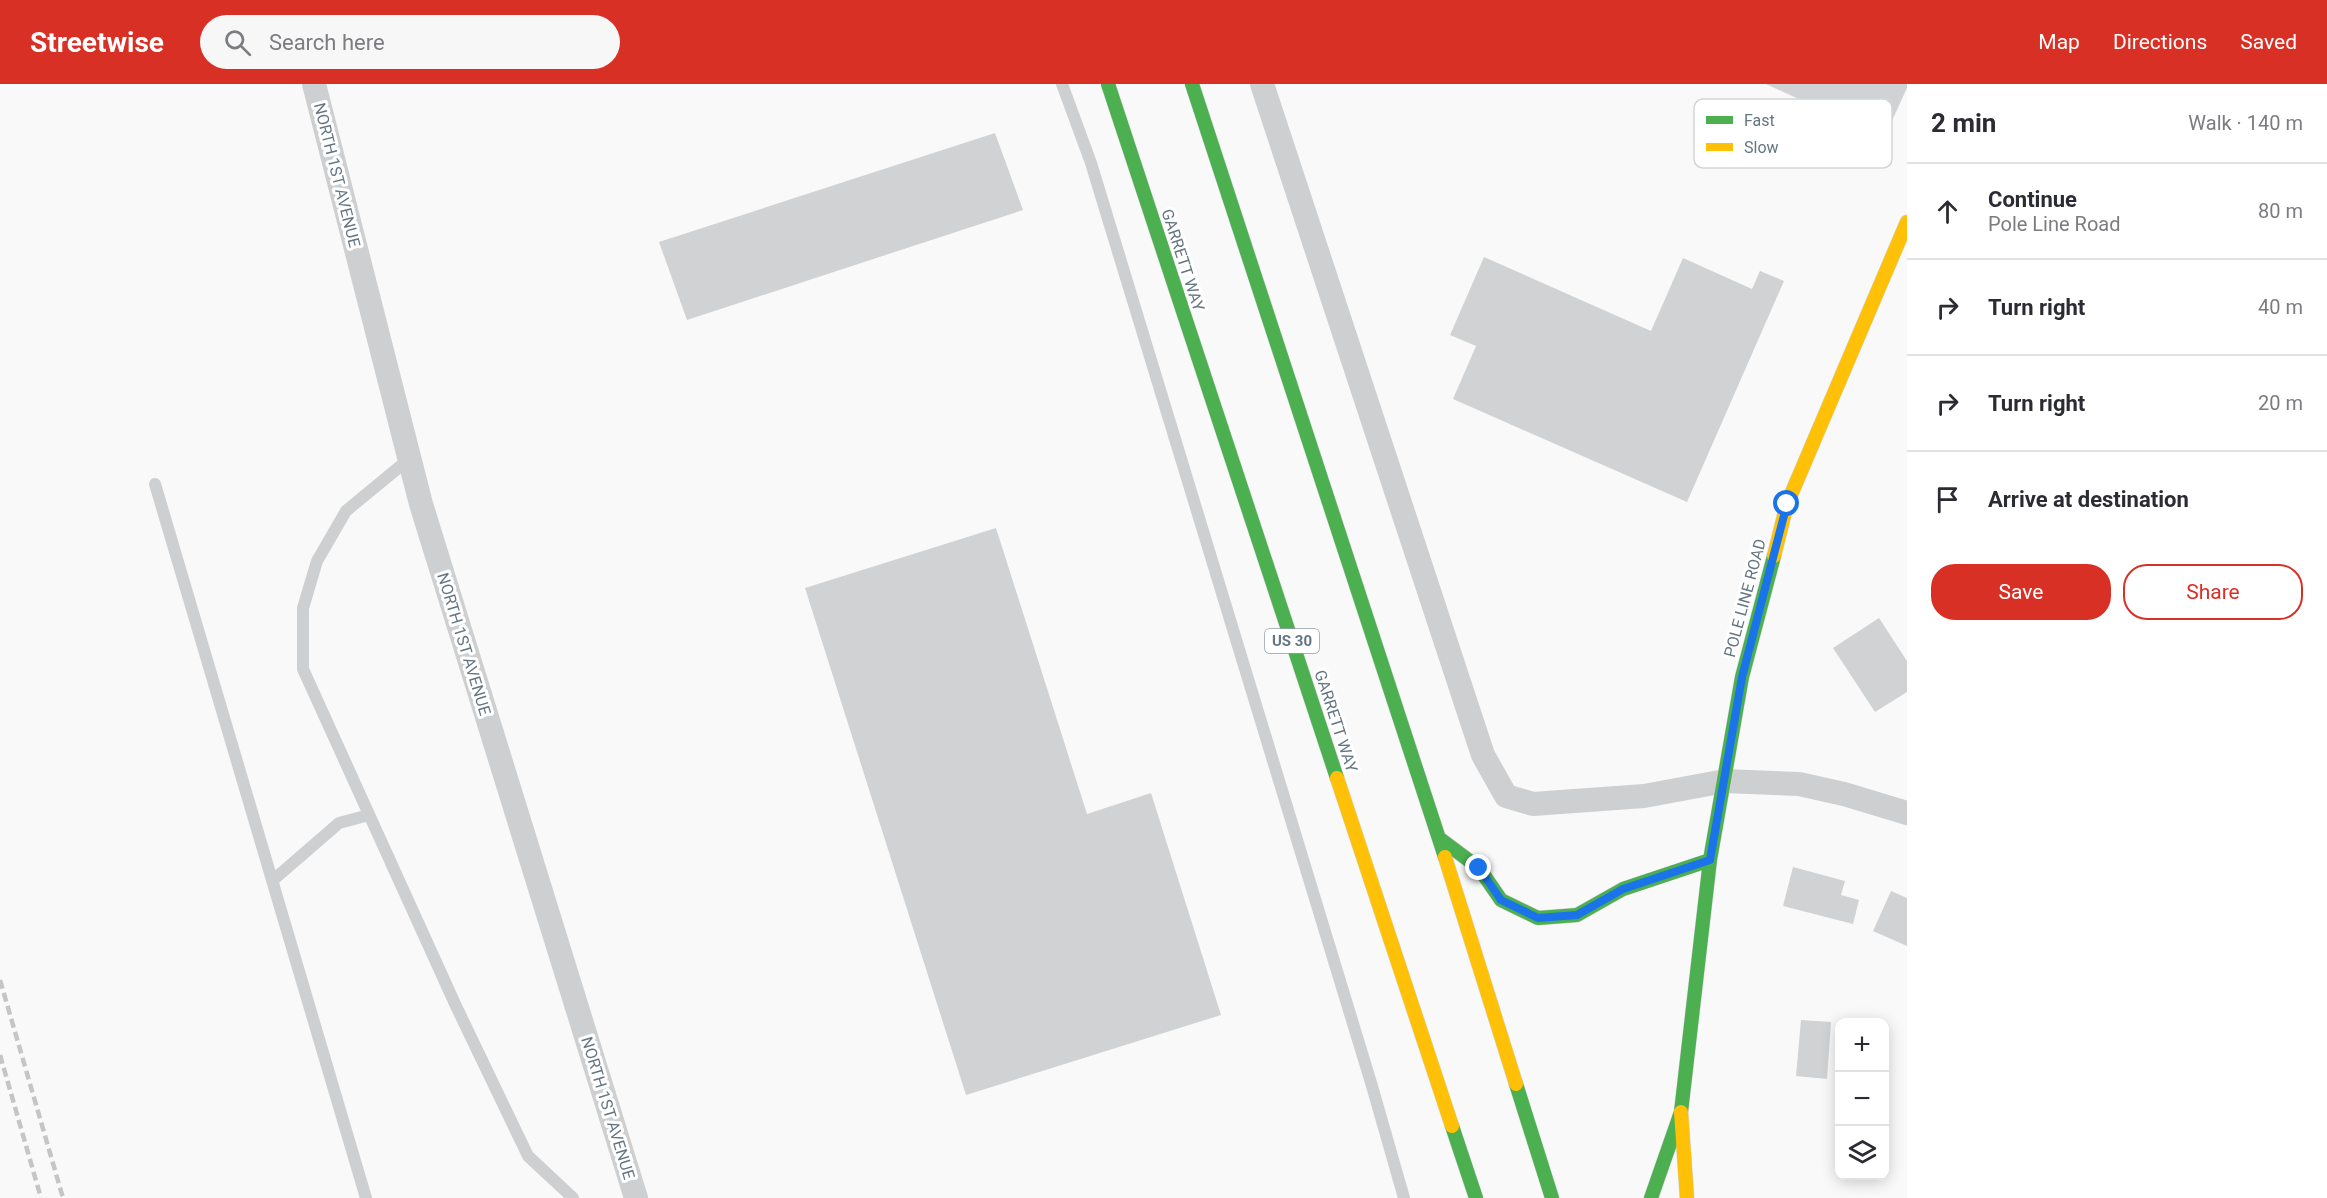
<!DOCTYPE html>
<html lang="en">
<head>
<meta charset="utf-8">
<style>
  :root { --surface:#fff; --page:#f7f7f7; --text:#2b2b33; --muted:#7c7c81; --line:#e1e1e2; --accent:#d93025 }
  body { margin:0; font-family:Roboto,sans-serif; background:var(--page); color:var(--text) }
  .controls { position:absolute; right:18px; bottom:18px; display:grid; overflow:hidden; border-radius:12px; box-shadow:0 3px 15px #0003 }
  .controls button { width:54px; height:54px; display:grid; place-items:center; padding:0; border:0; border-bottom:2px solid var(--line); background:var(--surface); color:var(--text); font:30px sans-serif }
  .stop { position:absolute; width:18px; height:18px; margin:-14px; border:4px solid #1a73e8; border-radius:50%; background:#fff }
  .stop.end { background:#1a73e8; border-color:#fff; box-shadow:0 2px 6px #0008 }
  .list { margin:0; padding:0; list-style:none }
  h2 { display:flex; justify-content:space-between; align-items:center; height:78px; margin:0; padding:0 24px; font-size:26px }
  h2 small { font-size:20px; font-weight:400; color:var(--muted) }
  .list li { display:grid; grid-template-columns:39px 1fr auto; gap:18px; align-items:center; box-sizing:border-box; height:96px; padding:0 24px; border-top:2px solid var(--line) }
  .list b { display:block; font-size:22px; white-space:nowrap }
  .list p { margin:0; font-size:20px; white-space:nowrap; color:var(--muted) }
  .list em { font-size:20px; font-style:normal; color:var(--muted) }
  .actions { display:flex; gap:12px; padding:18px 24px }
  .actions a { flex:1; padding:14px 0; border:2px solid var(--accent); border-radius:24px; text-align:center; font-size:21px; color:var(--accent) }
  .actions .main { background:var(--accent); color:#fff }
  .icon { flex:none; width:33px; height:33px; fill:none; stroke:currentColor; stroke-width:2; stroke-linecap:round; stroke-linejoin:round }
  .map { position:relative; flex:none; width:1907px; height:1114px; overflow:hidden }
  header { display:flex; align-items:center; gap:36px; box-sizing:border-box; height:84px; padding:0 30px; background:var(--accent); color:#fff }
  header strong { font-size:28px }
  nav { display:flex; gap:33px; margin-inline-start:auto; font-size:21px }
  .search { width:420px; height:54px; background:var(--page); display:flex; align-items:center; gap:15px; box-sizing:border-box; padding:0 21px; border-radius:33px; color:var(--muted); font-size:22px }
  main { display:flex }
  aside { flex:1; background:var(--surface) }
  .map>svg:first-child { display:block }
  .building { fill:#d0d2d3 }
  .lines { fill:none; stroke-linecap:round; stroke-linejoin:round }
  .fast-casing { stroke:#d5d6d7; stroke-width:15 }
  .slow-casing { stroke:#d5d6d7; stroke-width:15 }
  .lane { stroke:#cecfd0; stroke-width:12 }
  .street { stroke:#cecfd0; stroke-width:24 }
  .fast { stroke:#4caf50; stroke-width:14 }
  .slow { stroke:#ffc107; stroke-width:14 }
  .rail { stroke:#c3c5c6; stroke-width:4.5; stroke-dasharray:9 4.5; stroke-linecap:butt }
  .route { stroke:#1a73e8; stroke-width:8 }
  .labels { text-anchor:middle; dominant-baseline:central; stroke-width:6; stroke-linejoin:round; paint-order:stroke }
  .shield { fill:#fff; stroke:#939fa8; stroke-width:1.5 }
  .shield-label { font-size:15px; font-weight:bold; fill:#657683 }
  .street-label { font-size:16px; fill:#657683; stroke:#fff }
  .key { fill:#fff; stroke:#d1d6da; stroke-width:1.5 }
  .key-label { font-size:16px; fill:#657683 }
</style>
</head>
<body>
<header>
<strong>Streetwise</strong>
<div class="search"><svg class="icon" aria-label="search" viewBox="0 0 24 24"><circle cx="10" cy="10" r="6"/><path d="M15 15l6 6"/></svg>Search here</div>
<nav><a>Map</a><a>Directions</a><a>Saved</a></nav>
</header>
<main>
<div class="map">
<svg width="1907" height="1114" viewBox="0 0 1907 1114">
  <rect width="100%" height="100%" fill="#f9f9f9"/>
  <!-- building -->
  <path class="building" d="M 1766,0 L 1907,0 L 1907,4 L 1884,54 Z
    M 995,49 L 1023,126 L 687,236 L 659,158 Z
    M 1484,173 L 1651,247 L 1683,174 L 1752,205 L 1760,187 L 1784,197 L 1687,418 L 1453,315 L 1476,262 L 1450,251 Z
    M 996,444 L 1087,730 L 1151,709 L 1221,931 L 966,1011 L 805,504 Z
    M 1879,534 L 1907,577 L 1907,608 L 1875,628 L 1833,564 Z
    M 1793,783 L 1845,797 L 1841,811 L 1859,816 L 1853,840 L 1783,822 Z
    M 1891,807 L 1907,814 L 1907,862 L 1873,847 Z
    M 1801,936 L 1831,938 L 1827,995 L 1796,992 Z"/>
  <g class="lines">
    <defs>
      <path id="fast" d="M 1108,0 L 1337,694
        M 1192,0 L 1445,773
        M 1439,754 L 1479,784 L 1501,816 L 1538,834 L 1577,831 L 1623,805 L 1710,776
        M 1516,1000 L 1552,1114
        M 1452,1042 L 1476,1114
        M 1651,1114 L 1681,1028 L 1710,776 L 1742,593 L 1774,472"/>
      <path id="slow" d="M 1774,472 L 1787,420 L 1907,138
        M 1337,694 L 1452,1042
        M 1445,773 L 1516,1000
        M 1681,1028 L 1687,1114"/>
    </defs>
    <!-- fast casing -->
    <use href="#fast" class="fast-casing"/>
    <!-- slow casing -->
    <use href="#slow" class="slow-casing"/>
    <!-- lane -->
    <path class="lane" d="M 1062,0 L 1091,79 L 1372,1002 L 1404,1114
      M 409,375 L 346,427 L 317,477 L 303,524 L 303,585 L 456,922 L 528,1072 L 573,1114
      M 155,400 L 366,1114
      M 272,797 L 339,739 L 369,731"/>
    <!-- street -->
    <path class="street" d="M 314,0 L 421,420 L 636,1114
      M 1262,0 L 1483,671 L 1506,712 L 1533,720 L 1644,712 L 1725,697 L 1799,700 L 1844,710 L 1907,729"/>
    <!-- fast -->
    <use href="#fast" class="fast"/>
    <!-- slow -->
    <use href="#slow" class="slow"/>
    <!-- rail -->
    <path class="rail" d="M 0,896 L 63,1114
      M 0,971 L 41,1114"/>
  </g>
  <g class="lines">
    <!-- route -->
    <path class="route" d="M 1479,784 L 1501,816 L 1538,834 L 1577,831 L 1623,805 L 1710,776 L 1742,593 L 1787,420"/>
  </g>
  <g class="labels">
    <!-- shield labels -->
    <rect class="shield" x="1265" y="545" width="54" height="24" rx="4.5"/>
    <g class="shield-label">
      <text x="1292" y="557">US 30</text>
    </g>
    <!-- street labels -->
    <g class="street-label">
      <text transform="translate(337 91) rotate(76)">NORTH 1ST AVENUE</text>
      <text transform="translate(1183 176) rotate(72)">GARRETT WAY</text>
      <text transform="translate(1745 514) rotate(-75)">POLE LINE ROAD</text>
      <text transform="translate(464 560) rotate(73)">NORTH 1ST AVENUE</text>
      <text transform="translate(1336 637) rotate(72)">GARRETT WAY</text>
      <text transform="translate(608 1024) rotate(73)">NORTH 1ST AVENUE</text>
    </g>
  </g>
  <!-- legend -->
  <rect x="1694" y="15" width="198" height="69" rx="9" class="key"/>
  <rect x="1706" y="32" width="27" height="8" fill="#4caf50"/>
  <rect x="1706" y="59" width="27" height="8" fill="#ffc107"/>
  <g class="key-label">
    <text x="1744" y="42">Fast</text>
    <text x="1744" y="69">Slow</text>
  </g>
</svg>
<div class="controls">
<button>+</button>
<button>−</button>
<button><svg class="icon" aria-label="layers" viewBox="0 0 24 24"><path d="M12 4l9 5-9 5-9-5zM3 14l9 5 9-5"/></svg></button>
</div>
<div class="stop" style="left:1787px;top:420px"></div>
<div class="stop end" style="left:1479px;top:784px"></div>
</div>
<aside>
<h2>2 min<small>Walk · 140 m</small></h2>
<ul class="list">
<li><svg class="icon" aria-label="ahead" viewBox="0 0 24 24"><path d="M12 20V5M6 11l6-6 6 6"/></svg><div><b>Continue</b><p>Pole Line Road</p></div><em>80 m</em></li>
<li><svg class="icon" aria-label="right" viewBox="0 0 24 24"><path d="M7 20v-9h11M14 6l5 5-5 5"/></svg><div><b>Turn right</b></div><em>40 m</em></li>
<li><svg class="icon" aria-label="right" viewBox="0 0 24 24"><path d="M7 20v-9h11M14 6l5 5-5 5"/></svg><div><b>Turn right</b></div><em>20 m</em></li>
<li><svg class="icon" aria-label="arrive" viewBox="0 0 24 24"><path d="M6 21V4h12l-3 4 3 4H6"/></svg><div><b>Arrive at destination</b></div></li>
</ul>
<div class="actions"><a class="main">Save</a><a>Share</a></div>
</aside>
</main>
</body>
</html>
